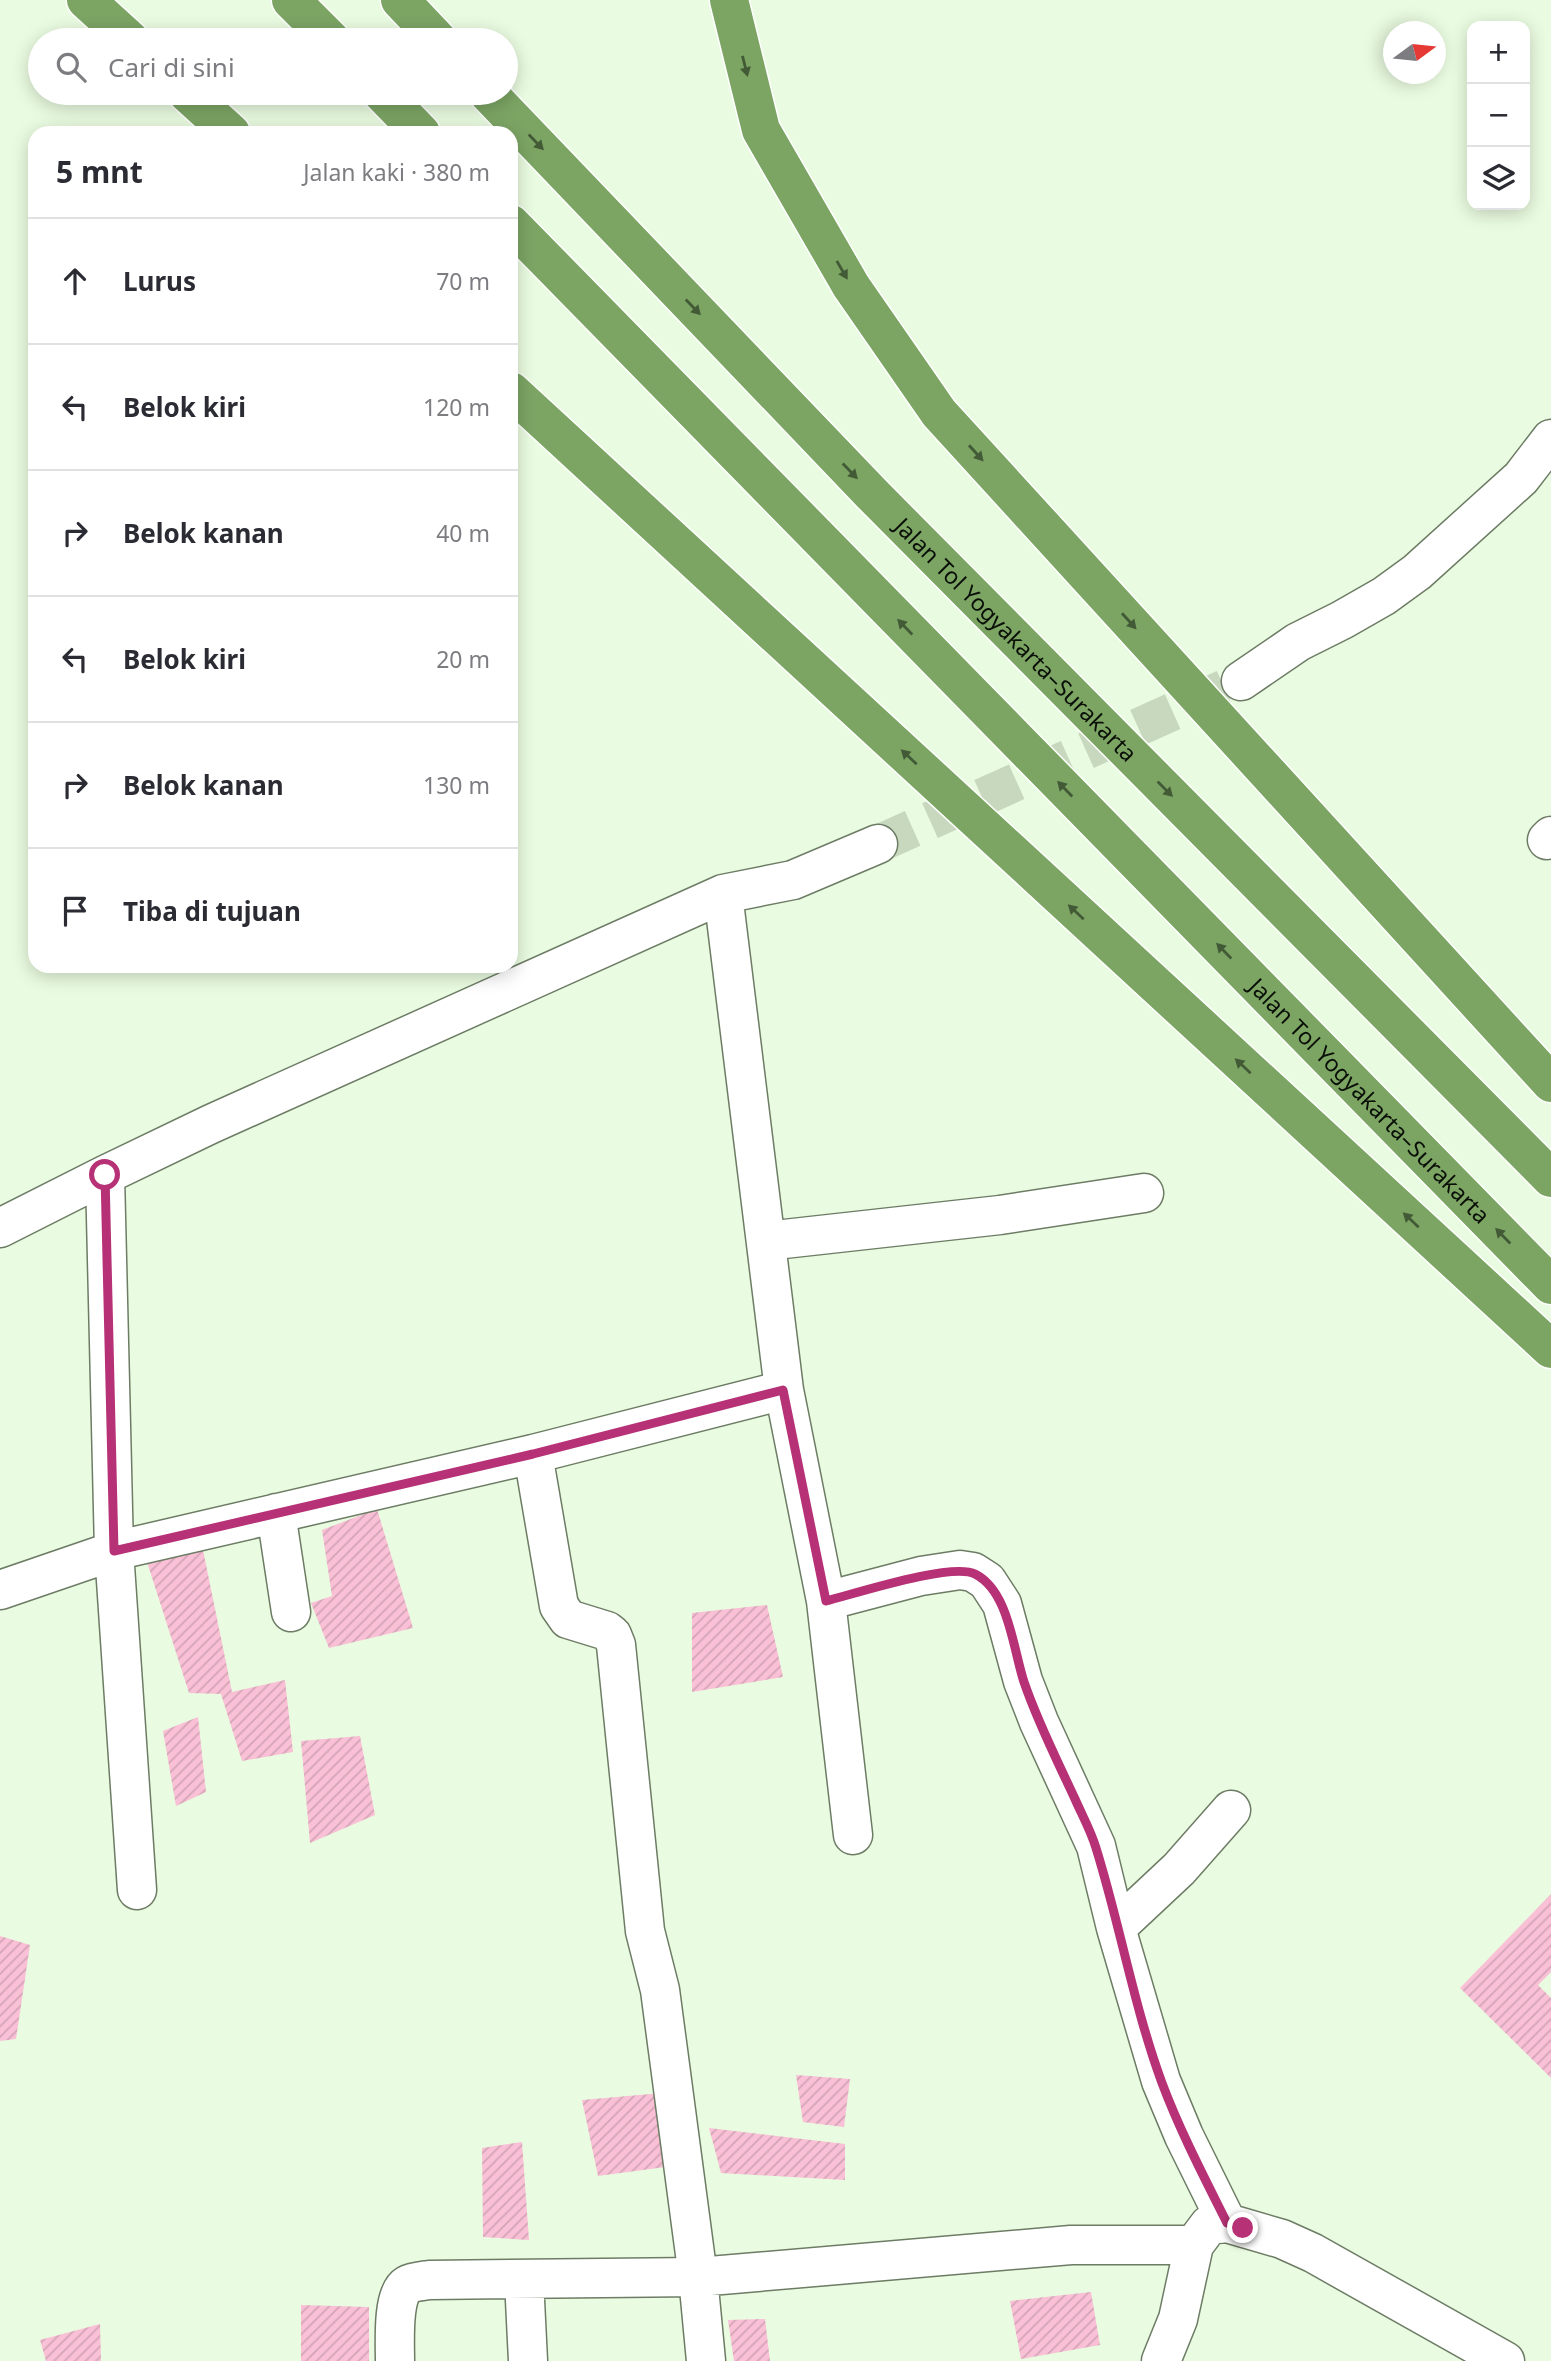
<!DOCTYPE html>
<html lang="id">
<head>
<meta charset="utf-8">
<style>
  :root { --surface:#fff; --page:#f2f2f3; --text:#2b2b33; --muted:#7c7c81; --line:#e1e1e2 }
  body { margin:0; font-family:"Noto Sans",sans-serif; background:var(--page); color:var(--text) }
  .controls { position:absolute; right:21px; top:21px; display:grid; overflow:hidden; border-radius:14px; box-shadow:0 4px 18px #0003 }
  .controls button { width:63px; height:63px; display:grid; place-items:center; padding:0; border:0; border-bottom:2px solid var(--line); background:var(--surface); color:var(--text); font:35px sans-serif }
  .compass { position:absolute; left:1383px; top:21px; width:63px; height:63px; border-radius:50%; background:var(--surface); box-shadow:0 4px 18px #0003; rotate:75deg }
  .stop { position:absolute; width:21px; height:21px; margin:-16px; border:5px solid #b63175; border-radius:50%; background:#fff }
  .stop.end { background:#b63175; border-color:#fff; box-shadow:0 2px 7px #0008 }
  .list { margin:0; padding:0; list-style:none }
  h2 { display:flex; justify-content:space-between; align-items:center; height:91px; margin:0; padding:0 28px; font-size:30px }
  h2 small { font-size:23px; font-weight:400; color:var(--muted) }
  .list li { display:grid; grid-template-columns:46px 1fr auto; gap:21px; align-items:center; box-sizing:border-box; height:126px; padding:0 28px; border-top:2px solid var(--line) }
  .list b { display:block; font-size:26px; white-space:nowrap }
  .list em { font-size:23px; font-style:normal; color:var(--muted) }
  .icon { flex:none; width:38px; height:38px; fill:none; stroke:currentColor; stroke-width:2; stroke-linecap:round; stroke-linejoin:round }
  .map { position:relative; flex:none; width:1551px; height:2361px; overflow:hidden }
  .search { position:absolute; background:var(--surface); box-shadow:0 4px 18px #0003; left:28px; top:28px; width:490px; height:77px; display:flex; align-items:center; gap:18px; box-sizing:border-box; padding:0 24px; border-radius:38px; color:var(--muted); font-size:26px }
  .panel { position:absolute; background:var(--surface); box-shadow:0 4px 18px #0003; left:28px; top:126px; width:490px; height:847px; border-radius:21px }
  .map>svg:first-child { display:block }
  .building { fill:url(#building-hatch) }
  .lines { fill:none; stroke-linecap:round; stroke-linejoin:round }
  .minor-tunnel { stroke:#c8d8bf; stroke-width:38; stroke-dasharray:38 19; stroke-linecap:butt }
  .minor-casing { stroke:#6d7c65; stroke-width:41 }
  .highway-casing { stroke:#fff; stroke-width:41 }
  .minor { stroke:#fff; stroke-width:38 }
  .highway { stroke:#7ca564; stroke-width:38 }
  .oneway { fill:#435a36 }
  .route { stroke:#b63175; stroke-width:9 }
  .labels { text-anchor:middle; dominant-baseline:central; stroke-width:5; stroke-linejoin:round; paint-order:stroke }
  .street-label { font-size:23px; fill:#0a0f07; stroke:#fff }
</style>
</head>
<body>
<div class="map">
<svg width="1551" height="2361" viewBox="0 0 1551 2361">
  <defs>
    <pattern id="building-hatch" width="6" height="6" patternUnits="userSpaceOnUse" patternTransform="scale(1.75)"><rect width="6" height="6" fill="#f9c0d6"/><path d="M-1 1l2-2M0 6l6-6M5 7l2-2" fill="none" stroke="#d4a4b6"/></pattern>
  </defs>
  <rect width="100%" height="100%" fill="#e9fbe0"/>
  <!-- building -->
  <path class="building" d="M 377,1509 L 413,1628 L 329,1648 L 311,1603 L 332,1596 L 322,1530 Z
    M 203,1550 L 232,1692 L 285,1680 L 293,1752 L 242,1761 L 221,1694 L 189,1693 L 147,1562 Z
    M 767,1605 L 783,1677 L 692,1692 L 692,1613 Z
    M 198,1717 L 206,1792 L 176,1806 L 163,1731 Z
    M 360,1736 L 375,1815 L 310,1843 L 301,1741 Z
    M 1551,1894 L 1551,1972 L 1538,1985 L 1551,1998 L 1551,2078 L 1460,1988 Z
    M 0,1936 L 30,1945 L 16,2039 L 0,2041 Z
    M 796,2075 L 850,2079 L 844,2127 L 803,2122 Z
    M 662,2093 L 673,2166 L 598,2176 L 582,2100 Z
    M 709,2128 L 845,2144 L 845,2180 L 721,2173 Z
    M 522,2142 L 529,2240 L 483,2237 L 482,2148 Z
    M 1091,2292 L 1100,2345 L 1021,2359 L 1010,2301 Z
    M 301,2305 L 369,2307 L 369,2361 L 301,2361 Z
    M 765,2319 L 770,2361 L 734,2361 L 728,2320 Z
    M 100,2324 L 101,2361 L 46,2361 L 40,2340 Z"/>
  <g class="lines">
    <!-- minor-tunnel -->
    <path class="minor-tunnel" d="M 878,844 L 1241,681"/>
    <defs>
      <path id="minor" d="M 1241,681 L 1298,642 L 1342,620 L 1384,596 L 1417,572 L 1521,478 L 1551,439
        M 1547,840 L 1551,836
        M 723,894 L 784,1390 L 826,1601 L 853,1835
        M 105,1175 L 114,1551 L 137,1890
        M 0,1228 L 105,1175 L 211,1124 L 723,894 L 793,880 L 878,844
        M 766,1241 L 1000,1215 L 1144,1193
        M 533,1454 L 559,1606 L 568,1619 L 607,1631 L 612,1635 L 616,1645 L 645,1931 L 660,1990 L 698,2277 L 706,2361
        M 276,1513 L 291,1612
        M 0,1590 L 114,1551 L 533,1454 L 784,1390
        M 826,1601 L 921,1576 L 960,1570 L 973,1572 L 987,1581 L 1002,1604 L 1023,1681 L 1039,1722 L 1096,1846 L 1116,1928
        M 1227,2223 L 1184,2136 L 1161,2081 L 1116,1928 L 1179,1869 L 1231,1810
        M 524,2280 L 528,2361
        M 395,2361 C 395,2344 392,2294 407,2285 C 412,2282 422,2281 429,2280 L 698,2277 L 1071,2245 L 1194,2245
        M 1161,2361 L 1178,2319 L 1194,2245 L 1209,2225 L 1227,2223 L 1282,2239 L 1313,2253 L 1505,2361"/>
      <g id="highway">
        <path d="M 86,0 L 130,40"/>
        <path d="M 291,0 L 331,40"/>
        <path d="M 400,0 L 438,40"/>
        <path d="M 729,0 L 761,130 L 851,286 L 939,413 L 1551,1083"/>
        <path d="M 187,93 L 231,133"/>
        <path d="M 382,93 L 421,133"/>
        <path id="s1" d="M 488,93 L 872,494 L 1551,1178"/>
        <path id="s2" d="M 511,224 L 1551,1285"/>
        <path d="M 511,391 L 1551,1349"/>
      </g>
    </defs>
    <!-- minor casing -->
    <use href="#minor" class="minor-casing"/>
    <!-- highway casing -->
    <use href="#highway" class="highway-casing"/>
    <!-- minor -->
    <use href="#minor" class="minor"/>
    <!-- highway -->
    <use href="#highway" class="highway"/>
  </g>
  <!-- one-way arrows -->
  <defs><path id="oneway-solid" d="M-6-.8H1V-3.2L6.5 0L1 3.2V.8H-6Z" transform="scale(1.75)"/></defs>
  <g class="oneway">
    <use href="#oneway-solid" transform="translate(745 66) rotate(76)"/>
    <use href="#oneway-solid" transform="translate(536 142) rotate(46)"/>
    <use href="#oneway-solid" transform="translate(842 270) rotate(60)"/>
    <use href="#oneway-solid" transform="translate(693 307) rotate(46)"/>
    <use href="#oneway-solid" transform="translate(976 453) rotate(48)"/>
    <use href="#oneway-solid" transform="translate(850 471) rotate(46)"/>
    <use href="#oneway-solid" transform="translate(1129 621) rotate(48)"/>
    <use href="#oneway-solid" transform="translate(905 627) rotate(-134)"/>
    <use href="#oneway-solid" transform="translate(909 757) rotate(-137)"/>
    <use href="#oneway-solid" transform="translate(1065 789) rotate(-134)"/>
    <use href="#oneway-solid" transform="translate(1165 789) rotate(45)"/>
    <use href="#oneway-solid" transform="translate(1076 912) rotate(-137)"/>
    <use href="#oneway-solid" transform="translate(1224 951) rotate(-134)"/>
    <use href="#oneway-solid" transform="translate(1243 1066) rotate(-137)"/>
    <use href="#oneway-solid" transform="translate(1411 1220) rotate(-137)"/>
    <use href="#oneway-solid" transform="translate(1503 1236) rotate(-134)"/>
  </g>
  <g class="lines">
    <!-- route -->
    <path class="route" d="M 105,1175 L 114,1551 L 533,1454 L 783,1390 L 826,1601 C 854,1594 952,1562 975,1574 C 1009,1591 1013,1649 1024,1682 C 1038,1723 1057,1760 1075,1799 C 1082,1815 1091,1831 1096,1848 C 1120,1925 1134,2007 1162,2083 C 1180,2131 1204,2177 1227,2223 L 1243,2228"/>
  </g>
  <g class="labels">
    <!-- street labels -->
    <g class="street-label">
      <text stroke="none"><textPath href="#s1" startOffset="760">Jalan Tol Yogyakarta–Surakarta</textPath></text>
      <text stroke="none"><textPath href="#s2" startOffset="1227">Jalan Tol Yogyakarta–Surakarta</textPath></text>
    </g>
  </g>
</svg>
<div class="controls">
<button>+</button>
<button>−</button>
<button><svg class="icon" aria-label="layers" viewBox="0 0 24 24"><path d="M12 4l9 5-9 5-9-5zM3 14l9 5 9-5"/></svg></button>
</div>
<svg class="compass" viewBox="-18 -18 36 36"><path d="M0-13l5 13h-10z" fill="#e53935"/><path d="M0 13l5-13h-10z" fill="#7c7c81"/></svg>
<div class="stop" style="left:105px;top:1175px"></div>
<div class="stop end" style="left:1243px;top:2228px"></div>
<div class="search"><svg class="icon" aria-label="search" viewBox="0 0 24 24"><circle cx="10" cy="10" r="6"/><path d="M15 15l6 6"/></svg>Cari di sini</div>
<section class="panel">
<h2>5 mnt<small>Jalan kaki · 380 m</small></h2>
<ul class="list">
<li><svg class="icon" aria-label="ahead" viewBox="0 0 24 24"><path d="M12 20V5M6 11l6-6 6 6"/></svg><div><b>Lurus</b></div><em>70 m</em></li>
<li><svg class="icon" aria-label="left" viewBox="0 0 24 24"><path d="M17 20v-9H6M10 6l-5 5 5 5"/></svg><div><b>Belok kiri</b></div><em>120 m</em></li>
<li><svg class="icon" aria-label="right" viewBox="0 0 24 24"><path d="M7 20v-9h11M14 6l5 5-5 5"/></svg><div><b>Belok kanan</b></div><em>40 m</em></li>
<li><svg class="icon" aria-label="left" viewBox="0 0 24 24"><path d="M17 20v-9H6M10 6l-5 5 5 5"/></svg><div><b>Belok kiri</b></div><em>20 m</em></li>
<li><svg class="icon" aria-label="right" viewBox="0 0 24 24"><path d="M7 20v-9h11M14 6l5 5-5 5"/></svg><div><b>Belok kanan</b></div><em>130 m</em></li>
<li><svg class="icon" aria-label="arrive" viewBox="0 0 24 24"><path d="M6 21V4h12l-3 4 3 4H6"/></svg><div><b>Tiba di tujuan</b></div></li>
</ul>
</section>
</div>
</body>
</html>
